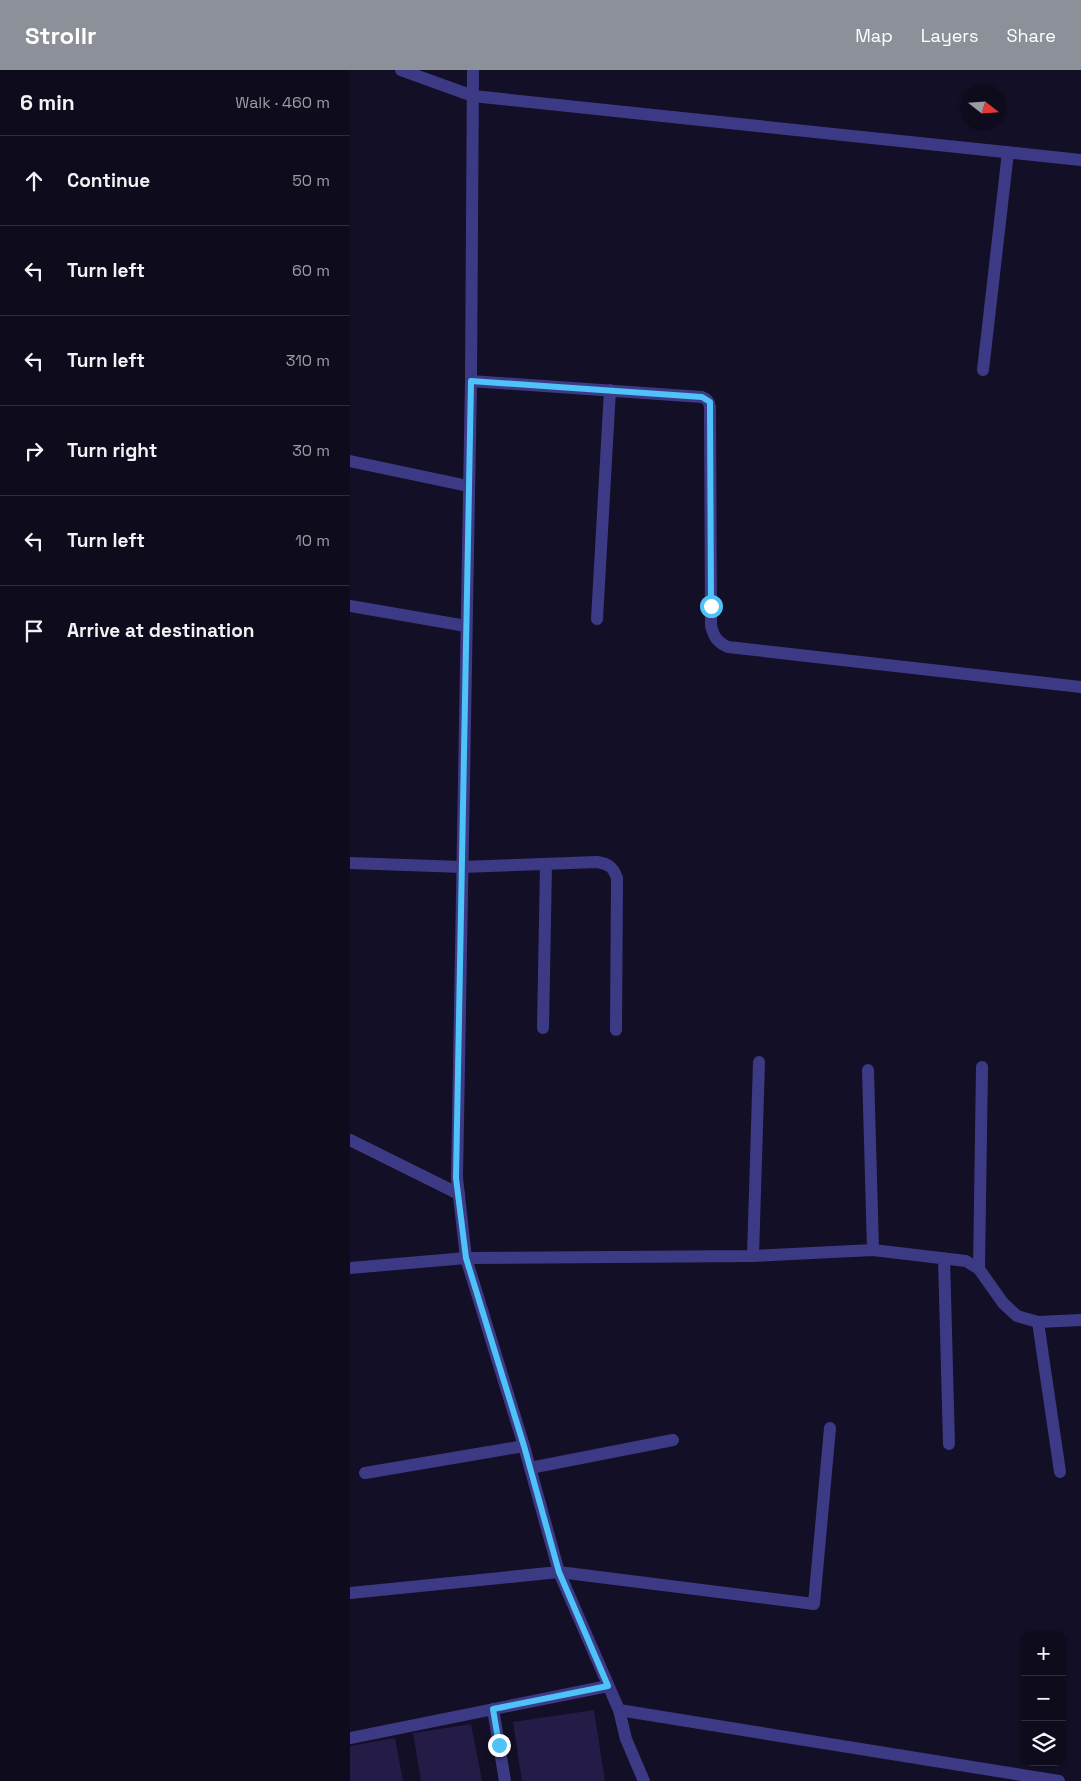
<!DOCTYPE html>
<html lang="en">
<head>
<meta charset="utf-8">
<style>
  :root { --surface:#0e0b1c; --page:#171425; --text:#f1f3f6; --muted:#9b9ba3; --line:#2e2b3b; --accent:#8c9099 }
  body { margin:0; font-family:"Space Grotesk",sans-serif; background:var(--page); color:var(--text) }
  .controls { position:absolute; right:15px; bottom:15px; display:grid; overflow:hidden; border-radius:10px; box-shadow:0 1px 4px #0004 }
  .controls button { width:45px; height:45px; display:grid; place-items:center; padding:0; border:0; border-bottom:1px solid var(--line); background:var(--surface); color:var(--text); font:25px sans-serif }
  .compass { position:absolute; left:611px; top:15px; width:45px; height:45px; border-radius:50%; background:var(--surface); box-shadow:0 1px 4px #0004; rotate:107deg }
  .stop { position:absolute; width:15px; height:15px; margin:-11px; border:4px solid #4fc3f7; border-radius:50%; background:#fff }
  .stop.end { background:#4fc3f7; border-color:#fff; box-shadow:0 1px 5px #0008 }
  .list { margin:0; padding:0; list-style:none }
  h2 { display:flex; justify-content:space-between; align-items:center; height:65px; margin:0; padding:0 20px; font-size:21px }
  h2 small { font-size:16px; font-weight:400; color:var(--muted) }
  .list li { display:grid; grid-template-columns:32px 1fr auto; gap:15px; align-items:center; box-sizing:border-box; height:90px; padding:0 20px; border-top:1px solid var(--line) }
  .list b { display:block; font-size:19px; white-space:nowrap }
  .list em { font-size:16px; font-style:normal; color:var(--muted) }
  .icon { flex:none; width:28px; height:28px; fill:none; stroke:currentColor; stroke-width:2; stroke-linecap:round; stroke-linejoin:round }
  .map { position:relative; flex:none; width:731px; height:1711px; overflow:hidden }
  header { display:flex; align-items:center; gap:30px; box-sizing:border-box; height:70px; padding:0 25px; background:var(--accent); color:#fff }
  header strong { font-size:24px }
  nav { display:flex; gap:28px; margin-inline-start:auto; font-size:18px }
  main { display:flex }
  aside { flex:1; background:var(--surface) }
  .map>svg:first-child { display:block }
  .building { fill:#241b47 }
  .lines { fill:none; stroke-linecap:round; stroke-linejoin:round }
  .minor { stroke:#3d3a85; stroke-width:12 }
  .tertiary { stroke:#3d3a85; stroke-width:12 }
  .route { stroke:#4fc3f7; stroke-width:6 }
</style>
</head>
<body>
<header>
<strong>Strollr</strong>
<nav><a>Map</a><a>Layers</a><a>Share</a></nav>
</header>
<main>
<aside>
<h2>6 min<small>Walk · 460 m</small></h2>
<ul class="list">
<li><svg class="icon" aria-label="ahead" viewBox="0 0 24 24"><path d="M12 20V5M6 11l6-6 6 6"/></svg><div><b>Continue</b></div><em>50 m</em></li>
<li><svg class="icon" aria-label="left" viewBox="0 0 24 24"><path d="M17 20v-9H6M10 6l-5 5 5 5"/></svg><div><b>Turn left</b></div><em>60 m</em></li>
<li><svg class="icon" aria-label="left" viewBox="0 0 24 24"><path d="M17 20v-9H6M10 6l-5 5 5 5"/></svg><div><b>Turn left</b></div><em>310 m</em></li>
<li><svg class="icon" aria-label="right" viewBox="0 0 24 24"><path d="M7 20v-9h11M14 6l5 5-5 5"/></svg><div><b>Turn right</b></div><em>30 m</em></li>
<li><svg class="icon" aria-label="left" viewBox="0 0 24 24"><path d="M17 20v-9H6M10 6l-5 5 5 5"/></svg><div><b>Turn left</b></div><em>10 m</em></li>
<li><svg class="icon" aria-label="arrive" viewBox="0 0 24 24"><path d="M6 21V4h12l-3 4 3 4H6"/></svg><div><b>Arrive at destination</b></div></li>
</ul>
</aside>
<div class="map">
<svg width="731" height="1711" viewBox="0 0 731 1711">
  <rect width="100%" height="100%" fill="#130f26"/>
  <!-- building -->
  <path class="building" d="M 244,1640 L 255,1711 L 172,1711 L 163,1652 Z
    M 121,1654 L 132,1711 L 71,1711 L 63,1663 Z
    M 45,1668 L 53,1711 L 0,1711 L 0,1676 Z"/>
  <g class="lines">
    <!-- minor -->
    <path class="minor" d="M 51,0 L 123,26 L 731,90
      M 633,300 L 658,82
      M 121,311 L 352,327 C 357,329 359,331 360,337 L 361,556 C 364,567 367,572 378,577 L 731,617
      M 0,391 L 118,416
      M 0,536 L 116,556
      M 247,549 L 260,320
      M 0,793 L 112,797 L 247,792 C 259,794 263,797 267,808 L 266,960
      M 193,958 L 196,794
      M 518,1000 L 523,1180
      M 0,1070 L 109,1124
      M 403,1186 L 409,992
      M 594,1188 L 599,1374
      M 0,1198 L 116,1188 L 403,1186 L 523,1180 L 616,1191 L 629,1199 L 653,1233 L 667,1246 L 688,1252 L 731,1250
      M 629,1199 L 632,997
      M 688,1252 L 710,1402
      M 180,1398 L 323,1370
      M 15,1403 L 174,1376
      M 0,1523 L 209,1502 L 464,1534 L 480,1358
      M 143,1639 L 155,1711
      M 269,1640 L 709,1711
      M 0,1668 L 258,1616"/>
    <!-- tertiary -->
    <path class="tertiary" d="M 123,0 L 121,311 L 107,1108 L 116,1188 L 174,1376 L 209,1502 L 269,1640 L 276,1669 L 294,1711"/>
  </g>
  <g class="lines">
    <!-- route -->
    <path class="route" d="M 149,1675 L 143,1639 L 258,1616 L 209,1502 L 174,1376 L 116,1188 L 106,1108 L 121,311 L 352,327 L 360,332 L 360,337 L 361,536"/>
  </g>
</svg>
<div class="controls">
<button>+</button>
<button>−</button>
<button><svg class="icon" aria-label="layers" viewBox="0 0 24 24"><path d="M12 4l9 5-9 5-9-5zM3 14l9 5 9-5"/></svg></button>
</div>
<svg class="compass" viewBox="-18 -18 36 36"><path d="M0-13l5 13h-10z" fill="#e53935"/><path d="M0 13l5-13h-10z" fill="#9b9ba3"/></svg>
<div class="stop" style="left:361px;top:536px"></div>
<div class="stop end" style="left:149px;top:1675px"></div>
</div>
</main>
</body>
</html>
